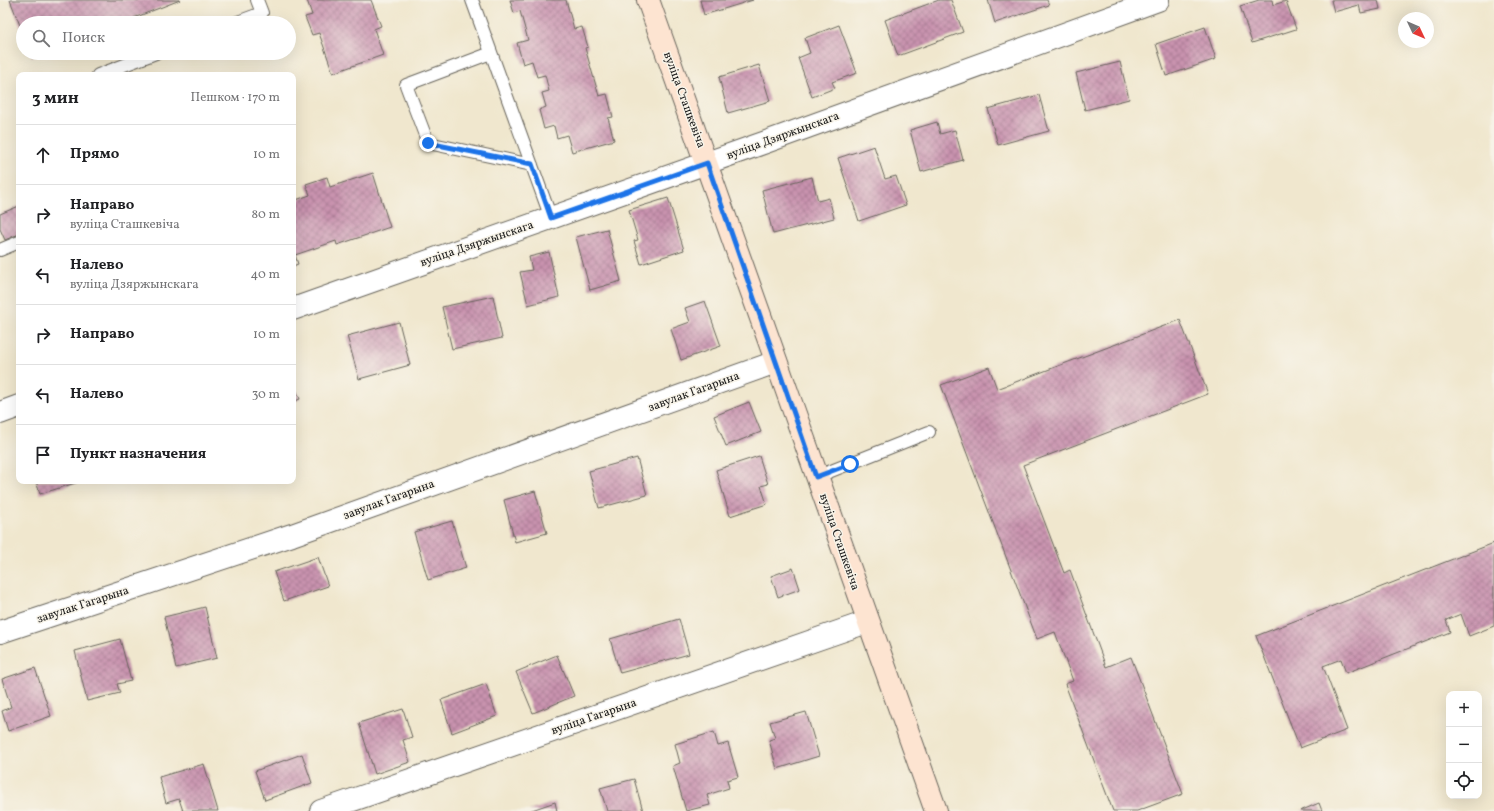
<!DOCTYPE html>
<html lang="ru">
<head>
<meta charset="utf-8">
<style>
  :root { --surface:#fff; --page:#f2f2f2; --text:#202124; --muted:#757577; --line:#e0e0e0 }
  body { margin:0; font-family:Vollkorn,serif; background:var(--page); color:var(--text) }
  .controls { position:absolute; right:12px; bottom:12px; display:grid; overflow:hidden; border-radius:8px; box-shadow:0 4px 16px #0002 }
  .controls button { width:36px; height:36px; display:grid; place-items:center; padding:0; border:0; border-bottom:1px solid var(--line); background:var(--surface); color:var(--text); font:20px sans-serif }
  .compass { position:absolute; left:1398px; top:12px; width:36px; height:36px; border-radius:50%; background:var(--surface); box-shadow:0 4px 16px #0002; rotate:134deg }
  .stop { position:absolute; width:12px; height:12px; margin:-9px; border:3px solid #1a73e8; border-radius:50%; background:#fff }
  .stop.end { background:#1a73e8; border-color:#fff; box-shadow:0 1px 4px #0008 }
  .list { margin:0; padding:0; list-style:none }
  h2 { display:flex; justify-content:space-between; align-items:center; height:52px; margin:0; padding:0 16px; font-size:17px }
  h2 small { font-size:13px; font-weight:400; color:var(--muted) }
  .list li { display:grid; grid-template-columns:26px 1fr auto; gap:12px; align-items:center; box-sizing:border-box; height:60px; padding:0 16px; border-top:1px solid var(--line) }
  .list b { display:block; font-size:15px; white-space:nowrap }
  .list p { margin:0; font-size:13px; white-space:nowrap; color:var(--muted) }
  .list em { font-size:13px; font-style:normal; color:var(--muted) }
  .icon { flex:none; width:22px; height:22px; fill:none; stroke:currentColor; stroke-width:2; stroke-linecap:round; stroke-linejoin:round }
  .map { position:relative; flex:none; width:1494px; height:811px; overflow:hidden }
  .search { position:absolute; background:var(--surface); box-shadow:0 4px 16px #0002; left:16px; top:16px; width:280px; height:44px; display:flex; align-items:center; gap:10px; box-sizing:border-box; padding:0 14px; border-radius:22px; color:var(--muted); font-size:15px }
  .panel { position:absolute; background:var(--surface); box-shadow:0 4px 16px #0002; left:16px; top:72px; width:280px; height:412px; border-radius:8px }
  .map>svg:first-child { display:block }
  .building { fill:url(#building-cross-hatch) }
  .lines { fill:none; stroke-linecap:round; stroke-linejoin:round }
  .lane-casing { stroke:#66635a; stroke-width:14 }
  .street-casing { stroke:#66635a; stroke-width:24 }
  .secondary-casing { stroke:#66635a; stroke-width:24 }
  .lane { stroke:#fff; stroke-width:12 }
  .street { stroke:#fff; stroke-width:22 }
  .secondary { stroke:#fde4d1; stroke-width:22 }
  .route { stroke:#1a73e8; stroke-width:5 }
  .labels { text-anchor:middle; dominant-baseline:central; stroke-width:3; stroke-linejoin:round; paint-order:stroke }
  .street-label { font-size:12px; fill:#1c1c1c; stroke:#f7f3e8 }
</style>
</head>
<body>
<div class="map">
<svg width="1494" height="811" viewBox="0 0 1494 811">
  <defs>
    <pattern id="building-cross-hatch" width="8" height="8" patternUnits="userSpaceOnUse"><rect width="8" height="8" fill="#c993af"/><path d="M0 0l8 8M0 8l8-8" fill="none" stroke="#a2778e"/></pattern>
  </defs>
  <rect width="100%" height="100%" fill="#f7f3e8"/>
  <filter id="ink" filterUnits="userSpaceOnUse"><feTurbulence type="fractalNoise" baseFrequency=".025" numOctaves="2"/><feDisplacementMap in="SourceGraphic" scale="8" xChannelSelector="R" yChannelSelector="G"/><feConvolveMatrix kernelMatrix="1 2 1 2 8 2 1 2 1" color-interpolation-filters="sRGB"/></filter>
  <filter id="wash" filterUnits="userSpaceOnUse"><feTurbulence type="fractalNoise" baseFrequency=".012" numOctaves="4" result="noise"/><feDisplacementMap in="SourceGraphic" scale="16" xChannelSelector="R" yChannelSelector="G"/><feGaussianBlur stdDeviation="0.9" result="paint"/><feColorMatrix in="noise" values="0 0 0 0 0 0 0 0 0 0 0 0 0 0 0 0 0 1.4 0 .05"/><feComposite in="paint" operator="in"/></filter>
  <g filter="url(#wash)">
    <rect width="100%" height="100%" fill="#f0e7ce"/>
    <g id="blocks">
      <!-- building -->
      <path class="building" d="M 10,0 L 180,0 L 121,23 L 23,23 L 23,33 Z
        M 307,0 L 371,0 L 381,26 L 374,29 L 383,55 L 333,73 L 319,33 L 312,35 L 305,17 L 312,15 Z
        M 510,0 L 566,0 L 574,29 L 582,27 L 588,47 L 585,48 L 599,96 L 607,94 L 613,117 L 608,118 L 614,140 L 572,152 L 567,135 L 557,138 L 554,126 L 544,129 L 539,110 L 546,107 L 542,93 L 549,91 L 545,75 L 537,77 L 532,61 L 523,64 L 517,43 L 528,40 L 520,11 L 514,13 Z
        M 700,0 L 753,0 L 704,15 Z
        M 939,0 L 951,0 L 963,32 L 898,56 L 885,20 Z
        M 988,0 L 1047,0 L 1049,5 L 995,23 Z
        M 1259,0 L 1272,0 L 1273,5 L 1286,1 L 1296,29 L 1252,43 L 1240,6 Z
        M 1331,0 L 1378,0 L 1380,9 L 1361,13 L 1359,5 L 1334,12 Z
        M 839,25 L 857,73 L 832,82 L 835,88 L 812,97 L 798,58 L 810,53 L 805,38 Z
        M 1205,27 L 1216,59 L 1166,76 L 1156,44 Z
        M 31,53 L 43,53 L 32,57 Z
        M 1120,62 L 1129,99 L 1085,110 L 1076,73 Z
        M 759,65 L 770,101 L 728,113 L 719,77 Z
        M 1039,95 L 1049,131 L 998,145 L 988,109 Z
        M 937,122 L 940,134 L 955,130 L 963,160 L 921,172 L 910,130 Z
        M 874,146 L 885,179 L 896,176 L 906,205 L 859,221 L 838,158 Z
        M 373,173 L 390,227 L 337,245 L 336,241 L 295,255 L 298,264 L 293,266 L 293,201 L 310,195 L 306,184 L 327,177 L 330,187 Z
        M 812,177 L 818,201 L 829,198 L 834,218 L 773,234 L 762,190 Z
        M 668,198 L 684,250 L 641,264 L 634,241 L 638,240 L 629,210 Z
        M 19,206 L 19,234 L 5,240 L 0,229 L 0,214 Z
        M 607,229 L 621,281 L 590,290 L 576,237 Z
        M 549,252 L 559,297 L 528,305 L 520,272 L 532,270 L 529,257 Z
        M 493,296 L 502,338 L 452,349 L 442,307 Z
        M 705,301 L 721,346 L 681,360 L 671,329 L 690,322 L 685,308 Z
        M 1180,320 L 1208,394 L 1023,465 L 1064,573 L 1070,570 L 1106,667 L 1131,657 L 1183,794 L 1137,811 L 1113,811 L 1065,684 L 1073,681 L 1055,632 L 1037,639 L 941,385 L 989,367 L 997,389 Z
        M 399,322 L 410,365 L 359,379 L 347,336 Z
        M 293,383 L 300,399 L 293,402 Z
        M 749,402 L 761,432 L 726,446 L 714,416 Z
        M 759,456 L 768,484 L 761,486 L 767,504 L 730,516 L 716,470 Z
        M 637,458 L 647,495 L 599,508 L 589,471 Z
        M 36,481 L 82,481 L 40,494 Z
        M 535,491 L 547,533 L 515,542 L 504,500 Z
        M 452,521 L 466,568 L 428,580 L 414,532 Z
        M 1494,543 L 1494,626 L 1469,636 L 1461,614 L 1446,620 L 1450,632 L 1346,673 L 1341,659 L 1323,666 L 1347,730 L 1300,748 L 1256,636 Z
        M 318,557 L 328,586 L 284,601 L 274,572 Z
        M 793,568 L 800,589 L 778,597 L 771,576 Z
        M 205,607 L 217,658 L 176,668 L 164,617 Z
        M 679,619 L 689,654 L 620,673 L 610,639 Z
        M 120,639 L 131,681 L 117,684 L 120,693 L 87,701 L 75,651 Z
        M 557,655 L 574,696 L 533,713 L 516,672 Z
        M 35,668 L 51,716 L 8,731 L 2,711 L 11,707 L 2,679 Z
        M 486,684 L 497,716 L 452,733 L 441,700 Z
        M 403,709 L 412,737 L 403,740 L 410,762 L 375,774 L 359,723 Z
        M 806,712 L 819,756 L 777,769 L 769,740 L 775,738 L 770,722 Z
        M 714,732 L 718,746 L 728,743 L 738,777 L 727,780 L 729,788 L 707,795 L 710,805 L 686,811 L 673,766 L 680,763 L 675,744 Z
        M 302,754 L 312,783 L 265,800 L 255,771 Z
        M 204,764 L 218,811 L 183,811 L 179,799 L 166,803 L 159,777 Z
        M 634,779 L 643,811 L 607,811 L 600,788 Z
        M 555,802 L 557,811 L 529,811 Z
        M 1319,803 L 1322,811 L 1300,811 Z"/>
    </g>
  </g>
  <g filter="url(#ink)">
    <use href="#blocks" fill-opacity="0" stroke="#66635a" stroke-width="1"/>
    <g class="lines">
      <defs>
        <path id="lane" d="M 472,0 L 551,218
          M 235,23 L 262,13 L 257,0
          M 491,53 L 406,85 L 428,143 L 532,165
          M 98,75 L 156,53
          M 0,250 L 19,242
          M 816,477 L 929,432"/>
        <path id="street" d="M 293,309 L 766,142 L 1158,0
          M 0,413 L 19,406
          M 0,632 L 292,535 L 776,362
          M 321,811 L 867,622"/>
        <path id="secondary" d="M 648,0 C 746,270 838,541 936,811"/>
      </defs>
      <!-- lane casing -->
      <use href="#lane" class="lane-casing"/>
      <!-- street casing -->
      <use href="#street" class="street-casing"/>
      <!-- secondary casing -->
      <use href="#secondary" class="secondary-casing"/>
      <!-- lane -->
      <use href="#lane" class="lane"/>
      <!-- street -->
      <use href="#street" class="street"/>
      <!-- secondary -->
      <use href="#secondary" class="secondary"/>
    </g>
  </g>
  <g class="lines" filter="url(#ink)">
    <!-- route -->
    <path class="route" d="M 428,143 L 532,164 L 551,218 L 707,163 L 816,477 L 850,464"/>
  </g>
  <g class="labels">
    <!-- street labels -->
    <g class="street-label">
      <text transform="translate(684 100) rotate(70)">вуліца Сташкевіча</text>
      <text transform="translate(783 136) rotate(-20)">вуліца Дзяржынскага</text>
      <text transform="translate(477 244) rotate(-19)">вуліца Дзяржынскага</text>
      <text transform="translate(694 392) rotate(-20)">завулак Гагарына</text>
      <text transform="translate(389 500) rotate(-20)">завулак Гагарына</text>
      <text transform="translate(839 542) rotate(71)">вуліца Сташкевіча</text>
      <text transform="translate(83 605) rotate(-18)">завулак Гагарына</text>
      <text transform="translate(594 717) rotate(-19)">вуліца Гагарына</text>
    </g>
  </g>
</svg>
<div class="controls">
<button>+</button>
<button>−</button>
<button><svg class="icon" aria-label="locate" viewBox="0 0 24 24"><circle cx="12" cy="12" r="6"/><path d="M12 2v4M12 18v4M2 12h4M18 12h4"/></svg></button>
</div>
<svg class="compass" viewBox="-18 -18 36 36"><path d="M0-13l5 13h-10z" fill="#e53935"/><path d="M0 13l5-13h-10z" fill="#757577"/></svg>
<div class="stop" style="left:850px;top:464px"></div>
<div class="stop end" style="left:428px;top:143px"></div>
<div class="search"><svg class="icon" aria-label="search" viewBox="0 0 24 24"><circle cx="10" cy="10" r="6"/><path d="M15 15l6 6"/></svg>Поиск</div>
<section class="panel">
<h2>3 мин<small>Пешком · 170 m</small></h2>
<ul class="list">
<li><svg class="icon" aria-label="ahead" viewBox="0 0 24 24"><path d="M12 20V5M6 11l6-6 6 6"/></svg><div><b>Прямо</b></div><em>10 m</em></li>
<li><svg class="icon" aria-label="right" viewBox="0 0 24 24"><path d="M7 20v-9h11M14 6l5 5-5 5"/></svg><div><b>Направо</b><p>вуліца Сташкевіча</p></div><em>80 m</em></li>
<li><svg class="icon" aria-label="left" viewBox="0 0 24 24"><path d="M17 20v-9H6M10 6l-5 5 5 5"/></svg><div><b>Налево</b><p>вуліца Дзяржынскага</p></div><em>40 m</em></li>
<li><svg class="icon" aria-label="right" viewBox="0 0 24 24"><path d="M7 20v-9h11M14 6l5 5-5 5"/></svg><div><b>Направо</b></div><em>10 m</em></li>
<li><svg class="icon" aria-label="left" viewBox="0 0 24 24"><path d="M17 20v-9H6M10 6l-5 5 5 5"/></svg><div><b>Налево</b></div><em>30 m</em></li>
<li><svg class="icon" aria-label="arrive" viewBox="0 0 24 24"><path d="M6 21V4h12l-3 4 3 4H6"/></svg><div><b>Пункт назначения</b></div></li>
</ul>
</section>
</div>
</body>
</html>
